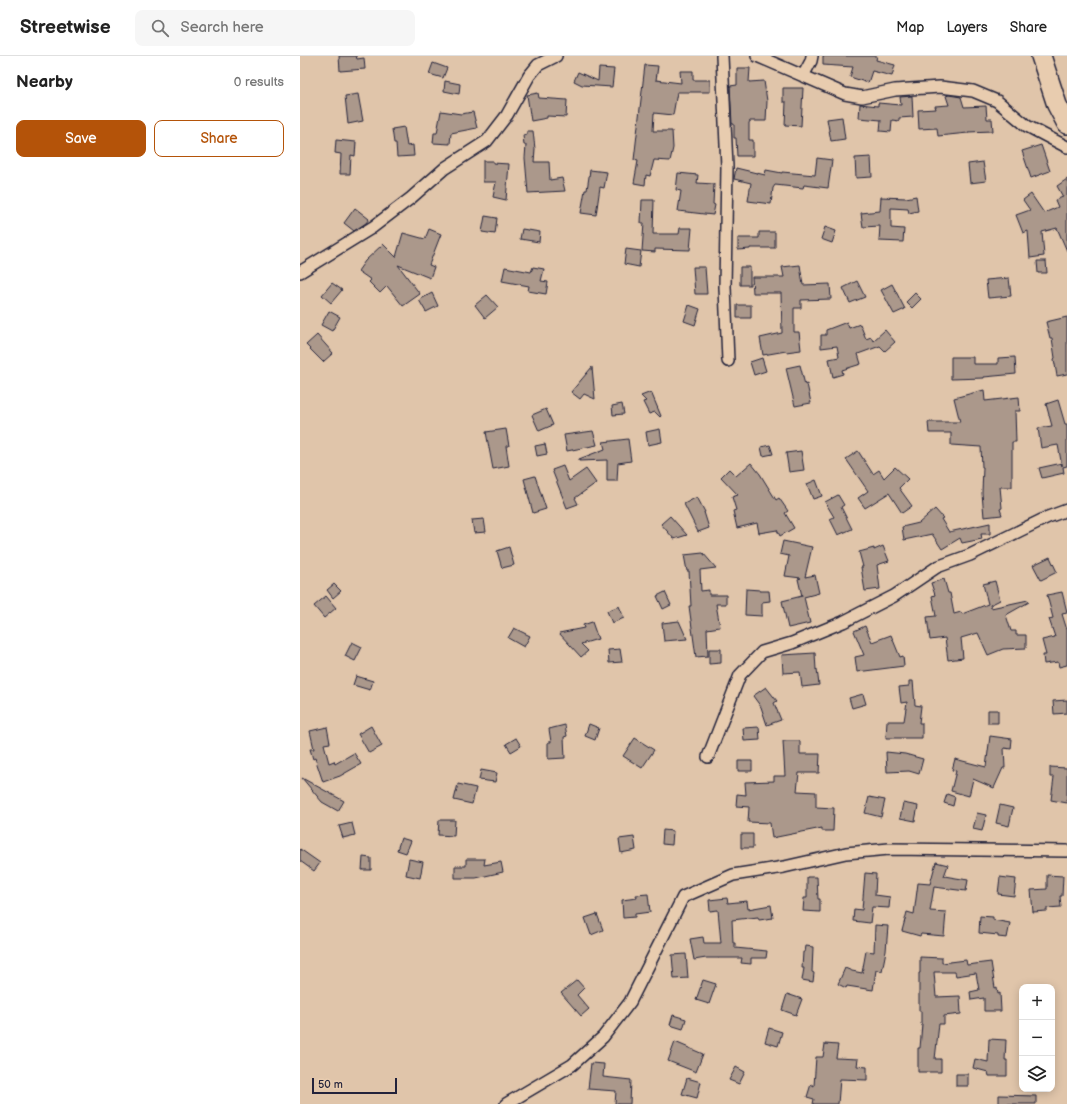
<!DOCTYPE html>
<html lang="en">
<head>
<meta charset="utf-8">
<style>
  :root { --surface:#fff; --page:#f6f6f6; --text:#222; --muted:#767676; --line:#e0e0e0; --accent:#b45309 }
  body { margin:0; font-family:"Balsamiq Sans",sans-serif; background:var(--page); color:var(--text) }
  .controls { position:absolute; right:12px; bottom:12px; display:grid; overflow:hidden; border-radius:8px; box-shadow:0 2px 10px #0003 }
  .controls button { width:36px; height:36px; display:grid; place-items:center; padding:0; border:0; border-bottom:1px solid var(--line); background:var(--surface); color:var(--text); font:20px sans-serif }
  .scale { position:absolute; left:12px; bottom:10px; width:85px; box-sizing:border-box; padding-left:4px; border:2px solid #22223b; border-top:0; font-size:11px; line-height:14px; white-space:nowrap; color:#22223b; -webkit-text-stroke:3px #e8ccaf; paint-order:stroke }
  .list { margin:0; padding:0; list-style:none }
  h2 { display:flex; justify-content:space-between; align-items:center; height:52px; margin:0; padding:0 16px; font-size:17px }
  h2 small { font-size:13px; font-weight:400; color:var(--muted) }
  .actions { display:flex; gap:8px; padding:12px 16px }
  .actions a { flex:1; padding:9px 0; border:1px solid var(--accent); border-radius:8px; text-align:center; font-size:14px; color:var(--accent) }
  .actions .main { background:var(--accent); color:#fff }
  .icon { flex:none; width:22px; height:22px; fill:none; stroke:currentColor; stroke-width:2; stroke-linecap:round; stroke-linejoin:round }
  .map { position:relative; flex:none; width:767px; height:1048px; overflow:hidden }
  header { display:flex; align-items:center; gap:24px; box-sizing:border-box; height:56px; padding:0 20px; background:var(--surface); border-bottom:1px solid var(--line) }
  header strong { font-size:19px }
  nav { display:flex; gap:22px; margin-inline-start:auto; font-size:14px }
  .search { width:280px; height:36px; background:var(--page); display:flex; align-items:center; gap:10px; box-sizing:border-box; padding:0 14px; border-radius:8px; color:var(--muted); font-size:15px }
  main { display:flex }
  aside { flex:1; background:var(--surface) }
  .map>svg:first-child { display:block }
  .building { fill:#ab988b; stroke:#22223b }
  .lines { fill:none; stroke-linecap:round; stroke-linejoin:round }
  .street-casing { stroke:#22223b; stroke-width:14 }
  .highway-casing { stroke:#22223b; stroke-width:22 }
  .street { stroke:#e8ccaf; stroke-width:11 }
  .highway { stroke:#e8ccaf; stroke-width:19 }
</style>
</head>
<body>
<header>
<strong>Streetwise</strong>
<div class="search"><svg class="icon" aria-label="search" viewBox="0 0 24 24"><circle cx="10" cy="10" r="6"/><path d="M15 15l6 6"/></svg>Search here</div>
<nav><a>Map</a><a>Layers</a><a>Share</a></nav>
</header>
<main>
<aside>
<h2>Nearby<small>0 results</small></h2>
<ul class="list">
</ul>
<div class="actions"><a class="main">Save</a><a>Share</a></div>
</aside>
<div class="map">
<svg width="767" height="1048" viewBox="0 0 767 1048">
  <rect width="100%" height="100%" fill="#e0c5aa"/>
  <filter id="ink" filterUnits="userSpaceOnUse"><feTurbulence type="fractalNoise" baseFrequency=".025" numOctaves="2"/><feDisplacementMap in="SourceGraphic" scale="8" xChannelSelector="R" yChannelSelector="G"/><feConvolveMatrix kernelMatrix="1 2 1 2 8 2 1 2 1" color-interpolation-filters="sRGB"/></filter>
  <g filter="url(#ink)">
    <!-- building -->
    <path class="building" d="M 39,0 L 56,0 L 57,3 L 64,2 L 65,13 L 40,15 Z
      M 523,0 L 577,0 L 576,4 L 595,9 L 592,20 L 572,15 L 568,27 L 550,21 L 553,11 L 523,9 Z
      M 133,7 L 147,12 L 143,22 L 129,18 Z
      M 345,9 L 358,10 L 356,24 L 381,27 L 380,15 L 393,15 L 393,24 L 410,24 L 410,36 L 377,36 L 373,59 L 354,57 L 353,75 L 372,75 L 373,92 L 370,105 L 354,104 L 350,120 L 346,119 L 345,129 L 334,127 L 338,105 L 334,104 Z
      M 299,12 L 314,13 L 312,31 L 282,29 L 274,25 L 278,16 L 298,25 Z
      M 437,12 L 450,12 L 449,26 L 464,25 L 467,45 L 466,65 L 450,65 L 449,67 L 449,84 L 453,84 L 453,100 L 437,100 L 436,82 L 434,82 L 434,68 L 432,68 L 430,30 L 437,29 Z
      M 145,25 L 160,28 L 159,38 L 144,35 Z
      M 483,32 L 503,32 L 501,70 L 485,69 L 486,46 L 483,46 Z
      M 238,37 L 239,42 L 267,44 L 266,61 L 247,60 L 247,62 L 231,65 L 227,39 Z
      M 58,38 L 63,65 L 48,68 L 45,40 Z
      M 649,39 L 661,41 L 664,51 L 686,50 L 687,63 L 692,63 L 693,75 L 668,76 L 668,77 L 638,80 L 637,72 L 619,73 L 618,54 L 636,53 L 635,50 L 649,49 L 646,40 Z
      M 612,40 L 613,61 L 599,62 L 599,65 L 592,64 L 591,76 L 580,75 L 581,64 L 559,62 L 560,48 L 578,50 L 578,47 L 601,49 L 600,41 Z
      M 141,55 L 161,58 L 173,56 L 177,72 L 151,77 L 150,88 L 133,87 L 134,77 L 137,77 Z
      M 542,61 L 545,83 L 531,85 L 527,63 Z
      M 104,71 L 107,90 L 113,89 L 114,100 L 97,101 L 96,87 L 94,87 L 92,73 Z
      M 227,75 L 233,75 L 235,93 L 234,106 L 249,106 L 250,124 L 262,122 L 265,135 L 228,137 L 225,102 L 226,89 L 224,89 L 223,79 L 227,78 Z
      M 36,84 L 56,86 L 55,100 L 51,99 L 50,118 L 40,118 L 41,98 L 35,97 Z
      M 741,89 L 750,115 L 731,122 L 722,95 Z
      M 571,101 L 572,121 L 556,122 L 555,102 Z
      M 517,102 L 532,104 L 528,132 L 504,129 L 503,132 L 475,129 L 473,132 L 471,148 L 448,145 L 451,127 L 434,123 L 436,112 L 465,119 L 466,114 L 482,117 L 482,116 L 515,119 Z
      M 183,105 L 193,105 L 193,107 L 209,108 L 206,144 L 193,141 L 196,126 L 183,126 Z
      M 683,106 L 686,125 L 670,127 L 668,108 Z
      M 290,114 L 307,116 L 304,132 L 300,131 L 296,159 L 281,157 L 285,134 L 287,134 Z
      M 378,117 L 398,119 L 397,127 L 414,128 L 413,148 L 415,149 L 413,159 L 378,155 L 381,135 L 376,134 Z
      M 767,123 L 767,195 L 757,172 L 742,176 L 744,200 L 730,202 L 728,175 L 723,177 L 716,159 L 730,154 L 723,144 L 731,138 L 744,157 L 758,151 L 755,144 L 763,141 L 757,130 Z
      M 616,140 L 618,155 L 609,157 L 608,153 L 591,152 L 591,172 L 604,173 L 603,186 L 579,185 L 580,170 L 563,171 L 561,157 L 580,155 L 581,141 L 606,142 Z
      M 342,144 L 354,144 L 353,178 L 379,178 L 380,172 L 392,172 L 390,194 L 355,193 L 355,196 L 342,195 L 344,167 L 341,167 Z
      M 55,152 L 69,163 L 66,167 L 54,175 L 44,167 Z
      M 185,160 L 197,162 L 195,178 L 182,176 Z
      M 525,171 L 536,175 L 532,187 L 521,183 Z
      M 129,173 L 141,178 L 129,209 L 134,211 L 130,222 L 98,209 L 120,238 L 103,250 L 87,230 L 80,237 L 69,226 L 71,224 L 58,215 L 65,205 L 83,188 L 96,201 L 103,177 L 125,183 Z
      M 222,173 L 240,176 L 239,186 L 220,183 Z
      M 459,176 L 475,176 L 475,192 L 450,192 L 450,193 L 438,194 L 438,182 L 459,182 Z
      M 326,193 L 341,195 L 339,211 L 324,208 Z
      M 737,205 L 746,205 L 747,217 L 738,217 Z
      M 500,209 L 503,229 L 530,228 L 531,243 L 501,244 L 501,252 L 494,252 L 494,276 L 499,276 L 501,294 L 486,296 L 486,295 L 463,299 L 460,282 L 482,277 L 481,237 L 453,237 L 452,221 L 484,221 L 482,211 Z
      M 205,211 L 231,216 L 233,211 L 244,213 L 241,225 L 248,226 L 246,238 L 228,235 L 229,230 L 202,225 Z
      M 393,211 L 405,211 L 407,238 L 395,238 Z
      M 440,211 L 450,211 L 450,229 L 440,229 Z
      M 709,222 L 711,240 L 688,242 L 686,224 Z
      M 557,225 L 565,241 L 550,247 L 543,232 Z
      M 32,227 L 42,234 L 31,247 L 22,239 Z
      M 592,228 L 605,253 L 594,258 L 581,234 Z
      M 132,237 L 138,250 L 126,256 L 119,244 Z
      M 615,237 L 621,243 L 612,252 L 606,246 Z
      M 187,239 L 198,251 L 185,262 L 175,249 Z
      M 389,249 L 400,253 L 395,269 L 384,265 Z
      M 437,249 L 451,249 L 451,262 L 437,262 Z
      M 29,255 L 40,261 L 32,275 L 21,269 Z
      M 767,261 L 767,318 L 757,320 L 754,303 L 755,302 L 752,282 L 750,282 L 746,266 Z
      M 547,266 L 549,272 L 560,268 L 566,283 L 571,281 L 573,285 L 585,274 L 595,286 L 585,295 L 580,290 L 558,298 L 561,308 L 542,314 L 543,318 L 533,321 L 529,303 L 539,301 L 537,290 L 521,292 L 521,279 L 526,279 L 526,274 Z
      M 17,279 L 33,297 L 23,306 L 6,289 Z
      M 651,301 L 673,301 L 673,308 L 698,308 L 698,302 L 715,301 L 716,318 L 684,321 L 684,322 L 651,323 Z
      M 462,302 L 466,315 L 454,319 L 450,306 Z
      M 500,309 L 505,329 L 507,328 L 511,347 L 495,350 L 486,312 Z
      M 292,311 L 295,343 L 284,338 L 280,343 L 271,336 Z
      M 684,334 L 685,345 L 719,341 L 720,355 L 715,355 L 716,386 L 712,386 L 712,431 L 700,431 L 702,452 L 700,453 L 702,459 L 684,461 L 682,437 L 683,411 L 682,411 L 681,391 L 651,389 L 651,377 L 629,377 L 628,366 L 660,366 L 654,342 Z
      M 351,336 L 361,360 L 360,361 L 355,356 L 349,358 L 343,346 L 346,345 L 341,340 Z
      M 758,344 L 765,368 L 767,368 L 767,410 L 763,411 L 764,417 L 742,422 L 739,412 L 762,407 L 762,410 L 758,389 L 741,392 L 738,372 L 752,370 L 746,348 Z
      M 322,348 L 324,358 L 313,359 L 312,350 Z
      M 246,353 L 253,369 L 239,375 L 232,359 Z
      M 206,373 L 209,390 L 206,390 L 209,410 L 193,413 L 186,376 Z
      M 360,373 L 362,386 L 348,389 L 346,376 Z
      M 293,375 L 297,389 L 267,395 L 264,379 Z
      M 328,383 L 331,405 L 318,407 L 317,425 L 307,425 L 307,404 L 279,405 L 279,403 L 305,393 L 303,386 Z
      M 245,388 L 247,398 L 237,400 L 235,390 Z
      M 470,389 L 473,398 L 463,400 L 461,391 Z
      M 501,395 L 504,414 L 489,416 L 486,397 Z
      M 558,395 L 573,418 L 579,414 L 584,422 L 595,411 L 608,423 L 599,432 L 612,450 L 602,457 L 589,437 L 565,452 L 558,442 L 568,435 L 546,403 Z
      M 451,407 L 460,418 L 476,444 L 479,442 L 488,455 L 485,457 L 494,472 L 480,480 L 477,474 L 459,477 L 457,467 L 437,472 L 433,455 L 436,454 L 432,441 L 438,439 L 421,421 L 429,413 L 436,420 Z
      M 263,410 L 269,425 L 286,413 L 296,427 L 275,442 L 278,448 L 267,452 L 252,414 Z
      M 235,420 L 246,453 L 233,457 L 224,423 Z
      M 516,424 L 522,440 L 513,443 L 507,428 Z
      M 538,439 L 544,449 L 541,451 L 552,473 L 538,479 L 530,463 L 534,461 L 525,446 Z
      M 397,441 L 405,456 L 404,456 L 409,472 L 398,476 L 384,448 Z
      M 635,453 L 643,462 L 641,463 L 649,476 L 690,467 L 690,478 L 681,478 L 682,483 L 662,487 L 660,482 L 642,493 L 632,478 L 604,484 L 602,471 L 619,467 Z
      M 370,460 L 387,479 L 374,483 L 361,468 Z
      M 184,463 L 186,476 L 174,477 L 172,464 Z
      M 483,485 L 512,491 L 505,521 L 515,519 L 519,537 L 504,541 L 510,567 L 488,572 L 482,545 L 502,540 L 498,523 L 501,522 L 485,520 L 489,500 L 480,498 Z
      M 583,490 L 589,505 L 577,509 L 580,533 L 565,535 L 561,511 L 563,511 L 559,496 L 574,492 L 574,494 Z
      M 209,491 L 214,509 L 202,512 L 197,495 Z
      M 403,497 L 416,512 L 400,514 L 401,535 L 409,534 L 409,539 L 426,539 L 426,548 L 416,548 L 420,571 L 407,573 L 408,600 L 396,601 L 389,550 L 391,550 L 389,515 L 387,515 L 384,499 Z
      M 750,501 L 757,516 L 741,524 L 733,509 Z
      M 644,523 L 648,537 L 650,537 L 654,558 L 661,556 L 662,558 L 688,548 L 683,528 L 695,525 L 700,544 L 690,549 L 691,552 L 728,544 L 729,546 L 706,559 L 711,575 L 716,575 L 716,579 L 726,579 L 726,592 L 703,593 L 688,599 L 678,577 L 661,582 L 663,602 L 648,604 L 645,582 L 630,584 L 627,561 L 636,560 L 632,540 L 635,539 L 631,527 Z
      M 34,528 L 41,535 L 33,542 L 27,534 Z
      M 446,533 L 460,534 L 460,535 L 469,535 L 470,545 L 462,546 L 462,560 L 445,559 Z
      M 365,536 L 371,549 L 363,553 L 357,540 Z
      M 762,536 L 767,556 L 767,557 L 762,558 L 767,574 L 767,609 L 759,611 L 758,606 L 744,608 L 743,599 L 746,599 L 742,584 L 755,581 L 749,563 L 753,562 L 747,539 Z
      M 26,540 L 36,552 L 24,562 L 14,550 Z
      M 319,550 L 324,562 L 312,567 L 307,555 Z
      M 379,565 L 387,583 L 364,585 L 362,567 Z
      M 292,566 L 298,583 L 281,588 L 288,595 L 281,601 L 259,577 L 284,572 L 283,569 Z
      M 565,570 L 572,586 L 591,579 L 600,601 L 603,600 L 604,610 L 557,616 L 555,601 L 564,599 L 554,575 Z
      M 214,572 L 230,580 L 224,591 L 208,582 Z
      M 52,586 L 62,591 L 55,605 L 45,600 Z
      M 320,593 L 322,606 L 309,607 L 308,594 Z
      M 409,593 L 421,593 L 421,607 L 409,608 Z
      M 515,597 L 516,614 L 517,613 L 519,629 L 502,631 L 500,616 L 483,617 L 482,599 Z
      M 56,620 L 73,625 L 70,634 L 53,629 Z
      M 609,625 L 613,625 L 615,649 L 621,650 L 619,667 L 622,667 L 622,682 L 586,682 L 587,665 L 604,665 L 607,646 L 601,647 L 599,631 L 609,630 Z
      M 466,631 L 477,645 L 474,647 L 481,664 L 467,669 L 461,651 L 453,640 Z
      M 563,638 L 566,648 L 552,652 L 549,642 Z
      M 767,644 L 767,657 L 754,658 L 753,645 Z
      M 688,654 L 698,654 L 698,667 L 688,667 Z
      M 289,668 L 299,672 L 295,684 L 285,680 Z
      M 265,669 L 267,680 L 264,681 L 265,702 L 248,703 L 248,686 L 251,686 L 249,673 Z
      M 71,670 L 82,690 L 69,697 L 58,678 Z
      M 27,671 L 30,687 L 24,688 L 29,707 L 34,705 L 35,708 L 54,697 L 61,708 L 40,720 L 23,726 L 15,702 L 13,703 L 10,693 L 14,693 L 10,675 Z
      M 459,671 L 460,684 L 444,685 L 443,672 Z
      M 690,680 L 712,683 L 711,693 L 704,692 L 705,712 L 703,712 L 694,732 L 673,723 L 669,740 L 651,735 L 656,715 L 652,714 L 655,703 L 686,711 Z
      M 216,682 L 221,690 L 211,696 L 206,688 Z
      M 335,682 L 354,694 L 342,712 L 323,700 Z
      M 483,685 L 500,685 L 500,698 L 520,698 L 519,717 L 499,717 L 497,735 L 516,736 L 516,751 L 534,752 L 533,775 L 522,775 L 522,772 L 472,782 L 470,767 L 448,766 L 449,751 L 436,750 L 437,738 L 446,739 L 445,726 L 474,725 L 474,720 L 485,720 Z
      M 586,696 L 605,698 L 623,703 L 619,718 L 609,715 L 587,716 Z
      M 438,705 L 452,705 L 452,715 L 438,715 Z
      M 750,711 L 767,712 L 767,747 L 751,744 L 754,721 L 750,721 Z
      M 181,714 L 197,717 L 195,726 L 179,724 Z
      M 2,722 L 44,745 L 38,755 L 22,746 Z
      M 158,728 L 176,732 L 172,748 L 154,744 Z
      M 647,738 L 655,741 L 653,750 L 644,747 Z
      M 569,741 L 585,744 L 581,761 L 565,757 Z
      M 603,747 L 618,750 L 615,765 L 600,762 Z
      M 700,749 L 713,752 L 709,770 L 696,767 Z
      M 677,757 L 686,759 L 682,775 L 673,773 Z
      M 139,764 L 155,764 L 154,780 L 138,779 Z
      M 52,767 L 55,779 L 43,782 L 39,770 Z
      M 363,774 L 373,775 L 372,789 L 362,788 Z
      M 441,778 L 453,778 L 453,792 L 441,792 Z
      M 334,781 L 336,794 L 321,797 L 319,783 Z
      M 101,782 L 111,785 L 106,797 L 97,794 Z
      M 0,793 L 20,807 L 14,815 L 0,805 Z
      M 63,801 L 71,802 L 71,814 L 62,814 Z
      M 109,803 L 123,806 L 120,822 L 106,819 Z
      M 166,803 L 185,803 L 184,809 L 201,806 L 203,816 L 176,822 L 155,822 L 155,810 L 166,810 Z
      M 636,806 L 648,809 L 644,820 L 668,824 L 666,835 L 634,831 L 630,855 L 646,856 L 644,880 L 621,878 L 620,880 L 602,875 L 607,856 L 614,858 L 618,827 L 630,828 Z
      M 565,817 L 576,818 L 575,839 L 590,841 L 589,852 L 572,851 L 570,867 L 553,865 L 554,853 L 562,854 Z
      M 747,819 L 763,820 L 762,840 L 760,840 L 761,851 L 747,852 L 747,855 L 733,856 L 731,834 L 747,833 Z
      M 507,821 L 517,821 L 518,843 L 520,843 L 520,856 L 503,855 L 504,842 L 507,842 Z
      M 700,821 L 716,823 L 714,840 L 698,838 Z
      M 348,838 L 350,856 L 335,858 L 335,861 L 323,862 L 322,844 L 337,842 L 336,839 Z
      M 427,842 L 428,847 L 447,845 L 448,853 L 471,849 L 473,862 L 459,864 L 458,861 L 432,864 L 433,887 L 435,887 L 435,892 L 467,895 L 466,902 L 451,902 L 451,908 L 441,907 L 442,902 L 406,902 L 394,904 L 390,883 L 403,881 L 404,887 L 421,887 L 418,854 L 410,855 L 409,844 Z
      M 297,858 L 303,874 L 291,879 L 285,862 Z
      M 680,860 L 693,861 L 693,864 L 710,867 L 707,882 L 698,881 L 698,879 L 679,877 Z
      M 575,869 L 588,870 L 586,895 L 582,915 L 576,914 L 573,934 L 547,930 L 546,932 L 538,928 L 545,912 L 552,915 L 562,917 L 566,895 L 574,896 Z
      M 506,890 L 513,891 L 512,916 L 514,917 L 513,926 L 502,924 L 504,912 L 502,912 L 503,896 L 505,896 Z
      M 386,898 L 388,922 L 374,923 L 372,899 Z
      M 620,901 L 642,902 L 642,907 L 666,904 L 667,909 L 691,906 L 695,932 L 697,931 L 698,938 L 700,937 L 701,955 L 684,955 L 684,942 L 671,944 L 670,936 L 679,934 L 676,917 L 656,920 L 655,916 L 634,916 L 636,941 L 660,940 L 661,958 L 644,960 L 644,968 L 639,968 L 635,1003 L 641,1003 L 641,1016 L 618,1016 L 618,992 L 620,992 L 622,968 L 621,968 L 621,955 L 619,955 L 619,917 L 620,917 Z
      M 277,924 L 284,932 L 277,939 L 289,953 L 281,960 L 261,937 Z
      M 403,924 L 416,928 L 409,948 L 396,944 Z
      M 487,938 L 502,943 L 496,959 L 482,954 Z
      M 373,959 L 386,963 L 383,973 L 370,969 Z
      M 469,972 L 482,976 L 478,990 L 465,986 Z
      M 689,983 L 706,984 L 705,1004 L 707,1004 L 707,1020 L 689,1020 L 688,1016 L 673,1012 L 675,1003 L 688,1006 Z
      M 375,986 L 403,998 L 396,1016 L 368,1005 Z
      M 525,988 L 538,989 L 536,1002 L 558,1003 L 557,1010 L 567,1011 L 567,1024 L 540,1023 L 538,1048 L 513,1048 L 514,1043 L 507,1041 L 511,1028 L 514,1030 L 516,1001 L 523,1001 Z
      M 291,1007 L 304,1008 L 303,1021 L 331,1024 L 330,1048 L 315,1048 L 316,1035 L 288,1033 Z
      M 436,1011 L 445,1016 L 439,1028 L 429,1024 Z
      M 656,1018 L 668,1018 L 668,1030 L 656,1030 Z
      M 387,1022 L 401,1026 L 397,1042 L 382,1038 Z
      M 699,1039 L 736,1040 L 736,1048 L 699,1048 Z"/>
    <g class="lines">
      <defs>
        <path id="street" d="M 422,0 L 427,111 L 425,231 L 428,305
          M 457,0 L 545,38 L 562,41 L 595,34 L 640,31 L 673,35 L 697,45 L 727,70 L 767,91
          M 503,20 L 511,5 L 512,0
          M 0,216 L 73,171 L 111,142 L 145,112 L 187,85 L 207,59 L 229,20 L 238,9 L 256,0
          M 408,701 L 440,619 L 462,596 L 492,587 L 543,566 L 594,540 L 637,511 L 670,499 L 748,461 L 767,454
          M 206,1048 L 272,1009 L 303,981 L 330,946 L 383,841 L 433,819 L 484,811 L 546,797 L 589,793 L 767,795"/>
        <path id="highway" d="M 741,0 L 757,49 L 767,68"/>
      </defs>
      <!-- street casing -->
      <use href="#street" class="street-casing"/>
      <!-- highway casing -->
      <use href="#highway" class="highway-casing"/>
      <!-- street -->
      <use href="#street" class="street"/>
      <!-- highway -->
      <use href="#highway" class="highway"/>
    </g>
  </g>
</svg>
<div class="controls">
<button>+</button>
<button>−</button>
<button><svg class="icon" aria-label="layers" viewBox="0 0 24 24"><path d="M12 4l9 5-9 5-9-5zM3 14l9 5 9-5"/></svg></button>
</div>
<div class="scale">50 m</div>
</div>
</main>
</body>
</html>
